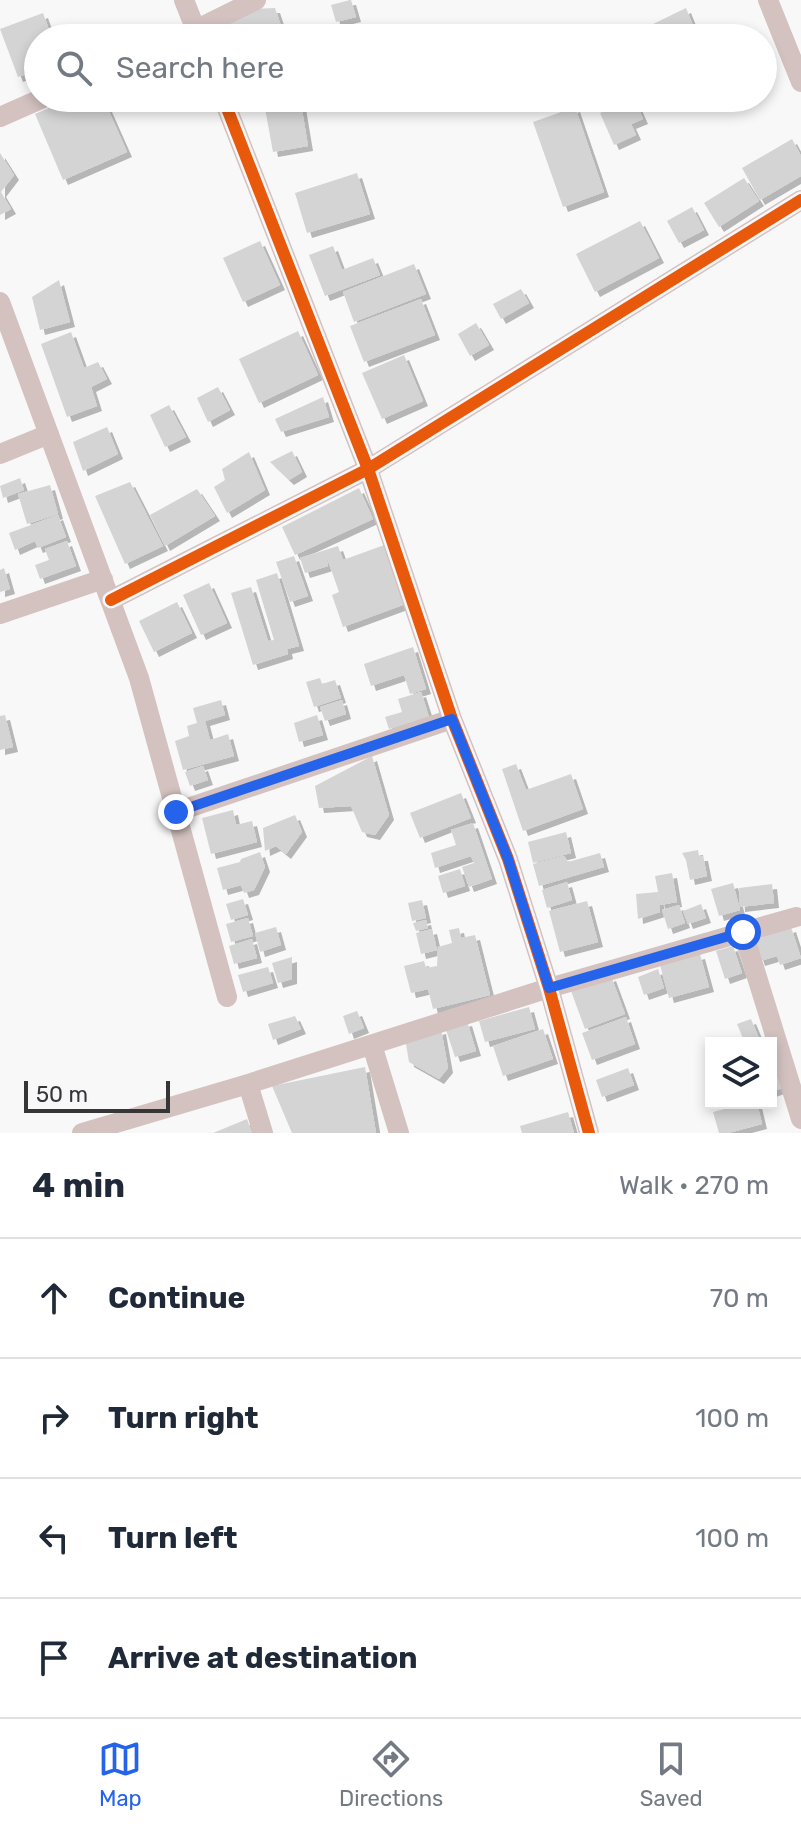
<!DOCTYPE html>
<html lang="en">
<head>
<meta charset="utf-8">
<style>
  :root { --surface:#fff; --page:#f2f2f3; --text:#1f2937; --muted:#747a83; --line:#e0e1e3; --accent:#2563eb }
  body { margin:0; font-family:Rubik,sans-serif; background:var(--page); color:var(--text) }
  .controls { position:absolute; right:24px; bottom:24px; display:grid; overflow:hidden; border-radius:0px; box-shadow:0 4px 12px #0003 }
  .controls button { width:72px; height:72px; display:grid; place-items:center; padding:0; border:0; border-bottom:2px solid var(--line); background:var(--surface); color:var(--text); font:40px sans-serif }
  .scale { position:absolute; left:24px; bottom:20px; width:146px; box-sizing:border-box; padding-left:8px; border:4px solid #363637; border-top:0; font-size:22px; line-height:28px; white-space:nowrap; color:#363637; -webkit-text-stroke:6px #f7f7f9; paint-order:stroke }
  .stop { position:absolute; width:24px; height:24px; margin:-18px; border:6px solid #2563eb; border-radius:50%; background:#fff }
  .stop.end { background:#2563eb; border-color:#fff; box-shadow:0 2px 8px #0008 }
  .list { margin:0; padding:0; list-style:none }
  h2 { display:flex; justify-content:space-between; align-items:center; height:104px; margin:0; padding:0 32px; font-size:34px }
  h2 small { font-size:26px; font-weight:400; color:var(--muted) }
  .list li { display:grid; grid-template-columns:52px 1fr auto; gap:24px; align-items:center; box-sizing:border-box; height:120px; padding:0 32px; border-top:2px solid var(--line) }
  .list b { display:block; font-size:30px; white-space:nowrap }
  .list em { font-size:26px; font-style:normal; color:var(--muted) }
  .icon { flex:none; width:44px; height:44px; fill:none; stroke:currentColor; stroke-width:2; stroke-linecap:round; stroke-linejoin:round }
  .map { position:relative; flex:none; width:801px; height:1133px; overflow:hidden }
  .search { position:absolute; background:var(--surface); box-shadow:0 4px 12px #0003; left:24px; right:24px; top:24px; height:88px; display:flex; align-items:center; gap:20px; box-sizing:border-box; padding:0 28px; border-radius:44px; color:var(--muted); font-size:30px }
  .sheet { height:584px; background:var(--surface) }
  nav { display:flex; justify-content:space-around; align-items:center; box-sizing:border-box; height:112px; border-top:2px solid var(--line); background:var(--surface); font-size:22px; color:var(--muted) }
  nav a { display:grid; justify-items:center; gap:4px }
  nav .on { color:var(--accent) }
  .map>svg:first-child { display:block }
  .building { fill:#d5d4d4; filter:url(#shadow) }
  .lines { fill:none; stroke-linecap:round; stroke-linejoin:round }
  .minor { stroke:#d3c2c0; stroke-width:20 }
  .cycleway-casing { stroke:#f7f7f9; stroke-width:17 }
  .cycleway { stroke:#e8590c; stroke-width:12 }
  .route { stroke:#2563eb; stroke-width:10 }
</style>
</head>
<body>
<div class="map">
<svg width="801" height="1133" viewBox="0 0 801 1133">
  <defs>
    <filter id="shadow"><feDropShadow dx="5" dy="5" stdDeviation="0" flood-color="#0004"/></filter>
  </defs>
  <rect width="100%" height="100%" fill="#f8f8f8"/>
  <!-- building -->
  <path class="building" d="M 350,0 L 351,0 L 356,17 L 336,22 L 331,5 Z
    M 275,8 L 285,38 L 224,38 L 219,27 L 252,9 Z
    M 686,8 L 698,38 L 654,38 L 649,26 Z
    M 43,13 L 52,38 L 38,38 L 38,70 L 18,77 L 0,29 Z
    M 73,98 L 103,98 L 127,152 L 63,180 L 35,114 Z
    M 292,98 L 300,98 L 308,146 L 273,152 L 264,103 Z
    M 634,99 L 643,119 L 631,124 L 636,135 L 614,145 L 600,113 Z
    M 575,107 L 604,192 L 563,207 L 533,122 Z
    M 792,139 L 801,156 L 801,176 L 760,200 L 742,168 Z
    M 0,153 L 14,175 L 1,192 L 11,209 L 0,215 Z
    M 357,173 L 370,214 L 307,233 L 295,193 Z
    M 744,178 L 759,201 L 719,227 L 704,203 Z
    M 692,207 L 704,230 L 679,243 L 667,221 Z
    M 640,221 L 659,258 L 595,292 L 576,254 Z
    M 260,241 L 280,285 L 243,302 L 223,258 Z
    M 333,246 L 342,270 L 373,258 L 380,275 L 325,296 L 309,255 Z
    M 414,264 L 426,294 L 354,322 L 343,292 Z
    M 59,280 L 70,322 L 40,330 L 32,297 Z
    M 521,289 L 529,303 L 501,319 L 493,304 Z
    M 421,299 L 435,335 L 364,362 L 350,326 Z
    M 476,323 L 489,345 L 470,356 L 458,334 Z
    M 298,331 L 318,375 L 259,403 L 239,359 Z
    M 71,332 L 84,368 L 98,362 L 107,379 L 91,387 L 97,406 L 67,417 L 41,344 Z
    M 404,355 L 423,401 L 382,419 L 362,373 Z
    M 218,387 L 230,410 L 208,422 L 197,398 Z
    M 323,397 L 329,417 L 281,432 L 275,419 Z
    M 169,405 L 186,437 L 165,447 L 150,415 Z
    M 107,427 L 118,454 L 83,471 L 73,442 Z
    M 292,451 L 302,472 L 289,480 L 270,462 Z
    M 249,452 L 265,490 L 227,513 L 214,487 L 225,480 L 222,469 Z
    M 20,478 L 24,490 L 3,498 L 0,486 Z
    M 130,482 L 163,546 L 125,564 L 95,496 Z
    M 50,485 L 58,514 L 27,524 L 18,494 Z
    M 359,488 L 373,519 L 295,555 L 282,527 Z
    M 197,489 L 215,516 L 165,546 L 150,515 Z
    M 58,515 L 66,537 L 38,548 L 35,541 L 15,550 L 9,533 Z
    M 67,541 L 76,566 L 40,579 L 35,565 L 49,560 L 45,549 Z
    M 387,544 L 408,603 L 343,627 L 332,595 L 339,592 L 326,555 L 328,566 L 305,573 L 300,558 L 338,546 L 343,560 Z
    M 294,556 L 308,596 L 290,602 L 276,562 Z
    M 4,568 L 10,589 L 0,592 L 0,570 Z
    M 277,573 L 299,646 L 287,649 L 288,654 L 253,665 L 231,593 L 251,587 L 268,641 L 274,640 L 256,580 Z
    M 209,583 L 227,623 L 201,635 L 183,595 Z
    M 177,602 L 192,633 L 154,652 L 139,621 Z
    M 413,647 L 426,689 L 410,694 L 404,675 L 371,686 L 364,664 Z
    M 320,678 L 322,684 L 335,680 L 341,698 L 314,707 L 306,682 Z
    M 421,692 L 429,717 L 389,729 L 385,717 L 402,712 L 398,699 Z
    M 221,700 L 225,715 L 205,721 L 210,740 L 228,734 L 234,756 L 183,770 L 175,741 L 189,736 L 187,726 L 197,723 L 193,708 Z
    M 342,700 L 346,714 L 325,721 L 320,707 Z
    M 5,715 L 13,747 L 0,750 L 0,716 Z
    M 317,715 L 323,735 L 299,742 L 294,723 Z
    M 372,756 L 389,815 L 375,835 L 362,832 L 351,806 L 319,808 L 315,786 Z
    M 516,764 L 526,790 L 571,774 L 583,809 L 523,831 L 502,769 Z
    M 203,766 L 208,780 L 190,786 L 185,772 Z
    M 461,793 L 471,818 L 420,838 L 410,813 Z
    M 233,810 L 236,825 L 252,821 L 257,842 L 211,854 L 202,818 Z
    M 295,815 L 302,832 L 286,854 L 276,846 L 265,851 L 263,828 Z
    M 473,823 L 492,879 L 469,887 L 462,867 L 474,863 L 471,856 L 435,868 L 431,853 L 456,845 L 451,830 Z
    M 566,832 L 571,853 L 533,863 L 528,842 Z
    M 698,850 L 699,856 L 703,856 L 707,876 L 690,880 L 686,860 L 682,853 Z
    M 260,852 L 265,867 L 254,890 L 244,893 L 241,885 L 223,890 L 217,868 L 240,862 L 241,859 Z
    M 600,853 L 604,867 L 539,886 L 533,864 L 564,856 L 568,862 Z
    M 460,869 L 465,886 L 443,893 L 438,876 Z
    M 672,873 L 677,902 L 660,905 L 658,892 L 660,912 L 638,919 L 636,894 L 658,892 L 655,876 Z
    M 567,882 L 572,900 L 547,908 L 542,890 Z
    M 733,883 L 740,910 L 719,916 L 711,889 Z
    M 772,884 L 774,903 L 740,907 L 739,888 Z
    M 243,899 L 248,915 L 231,920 L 226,904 Z
    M 422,900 L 426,918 L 412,921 L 408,903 Z
    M 587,901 L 598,942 L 560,952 L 549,911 Z
    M 701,904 L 706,918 L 688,924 L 683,911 Z
    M 679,905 L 685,923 L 668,929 L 662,910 Z
    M 248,918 L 253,936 L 231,942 L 226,924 Z
    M 426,920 L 428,928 L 416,931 L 413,923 Z
    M 276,927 L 281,945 L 260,952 L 255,933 Z
    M 791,927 L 801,958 L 780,965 L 777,956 L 760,961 L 753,940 Z
    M 459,928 L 461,938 L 475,935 L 490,995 L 433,1009 L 428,989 L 411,993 L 404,966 L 424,961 L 426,968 L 437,966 L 438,947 L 452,943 L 449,930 Z
    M 432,929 L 437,950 L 421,954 L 416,933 Z
    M 252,939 L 257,958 L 234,964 L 229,946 Z
    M 733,946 L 742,973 L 725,979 L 716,951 Z
    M 700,954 L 709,987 L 669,998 L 660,965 Z
    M 292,957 L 292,979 L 278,983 L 272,963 Z
    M 268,967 L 273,983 L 243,992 L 238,975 Z
    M 658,969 L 664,988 L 644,995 L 638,977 Z
    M 611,976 L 625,1014 L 585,1029 L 571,991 Z
    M 529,1007 L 535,1029 L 485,1042 L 479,1021 Z
    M 357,1011 L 364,1028 L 349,1034 L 343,1016 Z
    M 295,1016 L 301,1029 L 273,1040 L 268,1024 Z
    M 626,1017 L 635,1044 L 592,1060 L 582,1033 Z
    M 751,1019 L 761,1043 L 745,1043 L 737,1024 Z
    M 467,1021 L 476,1051 L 455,1057 L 445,1027 Z
    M 441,1029 L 448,1068 L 439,1079 L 409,1062 L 405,1038 Z
    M 543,1029 L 553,1059 L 503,1076 L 493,1046 Z
    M 771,1058 L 782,1088 L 771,1092 Z
    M 365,1067 L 376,1133 L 292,1133 L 272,1086 Z
    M 628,1068 L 634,1085 L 602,1097 L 596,1080 Z
    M 748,1103 L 757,1103 L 762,1124 L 728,1133 L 719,1133 L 713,1112 Z
    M 568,1112 L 574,1133 L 522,1133 L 520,1126 Z
    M 247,1119 L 252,1133 L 213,1133 Z"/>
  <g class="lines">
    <!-- minor -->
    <path class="minor" d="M 184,0 L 199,38
      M 768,0 L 801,82
      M 179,38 L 256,0
      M 223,98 L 368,469 L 452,719 L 508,859 L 549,988 L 589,1133
      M 0,117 L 43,98
      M 0,302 L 139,678 L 227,997
      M 0,454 L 49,434
      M 111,600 L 368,469 L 801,200
      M 0,614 L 103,579
      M 176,812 L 452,719
      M 743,932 L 801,1119
      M 372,1045 L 399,1133
      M 248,1084 L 263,1133
      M 82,1133 L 248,1084 L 549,988 L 796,917"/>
    <defs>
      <path id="cycleway" d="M 223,98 L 368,469 L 452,719 L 508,859 L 549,988 L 589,1133
        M 111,600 L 368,469 L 801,200"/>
    </defs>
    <!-- cycleway casing -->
    <use href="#cycleway" class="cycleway-casing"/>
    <!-- cycleway -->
    <use href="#cycleway" class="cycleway"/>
  </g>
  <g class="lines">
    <!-- route -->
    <path class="route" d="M 176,812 L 452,719 L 508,859 L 549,988 L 743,932"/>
  </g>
</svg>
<div class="controls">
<button><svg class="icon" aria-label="layers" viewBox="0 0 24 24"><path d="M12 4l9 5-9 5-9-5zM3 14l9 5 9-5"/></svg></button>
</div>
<div class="scale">50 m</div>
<div class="stop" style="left:743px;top:932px"></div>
<div class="stop end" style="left:176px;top:812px"></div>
<div class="search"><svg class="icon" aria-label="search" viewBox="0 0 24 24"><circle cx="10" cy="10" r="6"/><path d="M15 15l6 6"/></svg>Search here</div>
</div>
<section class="sheet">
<h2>4 min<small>Walk · 270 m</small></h2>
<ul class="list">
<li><svg class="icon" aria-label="ahead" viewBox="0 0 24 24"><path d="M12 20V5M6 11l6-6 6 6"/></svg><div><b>Continue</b></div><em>70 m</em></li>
<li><svg class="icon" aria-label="right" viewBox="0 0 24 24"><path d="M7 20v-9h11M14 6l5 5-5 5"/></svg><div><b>Turn right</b></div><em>100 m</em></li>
<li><svg class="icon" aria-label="left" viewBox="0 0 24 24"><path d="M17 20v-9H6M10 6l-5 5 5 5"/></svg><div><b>Turn left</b></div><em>100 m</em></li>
<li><svg class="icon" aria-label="arrive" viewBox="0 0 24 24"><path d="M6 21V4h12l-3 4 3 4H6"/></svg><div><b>Arrive at destination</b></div></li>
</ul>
</section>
<nav>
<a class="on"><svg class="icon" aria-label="map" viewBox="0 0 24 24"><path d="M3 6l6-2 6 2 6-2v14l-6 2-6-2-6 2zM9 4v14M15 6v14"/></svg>Map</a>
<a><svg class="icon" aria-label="directions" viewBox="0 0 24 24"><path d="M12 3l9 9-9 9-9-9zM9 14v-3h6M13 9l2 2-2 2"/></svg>Directions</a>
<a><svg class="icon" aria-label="saved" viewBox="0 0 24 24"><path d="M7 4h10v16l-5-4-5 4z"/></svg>Saved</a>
</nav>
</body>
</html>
